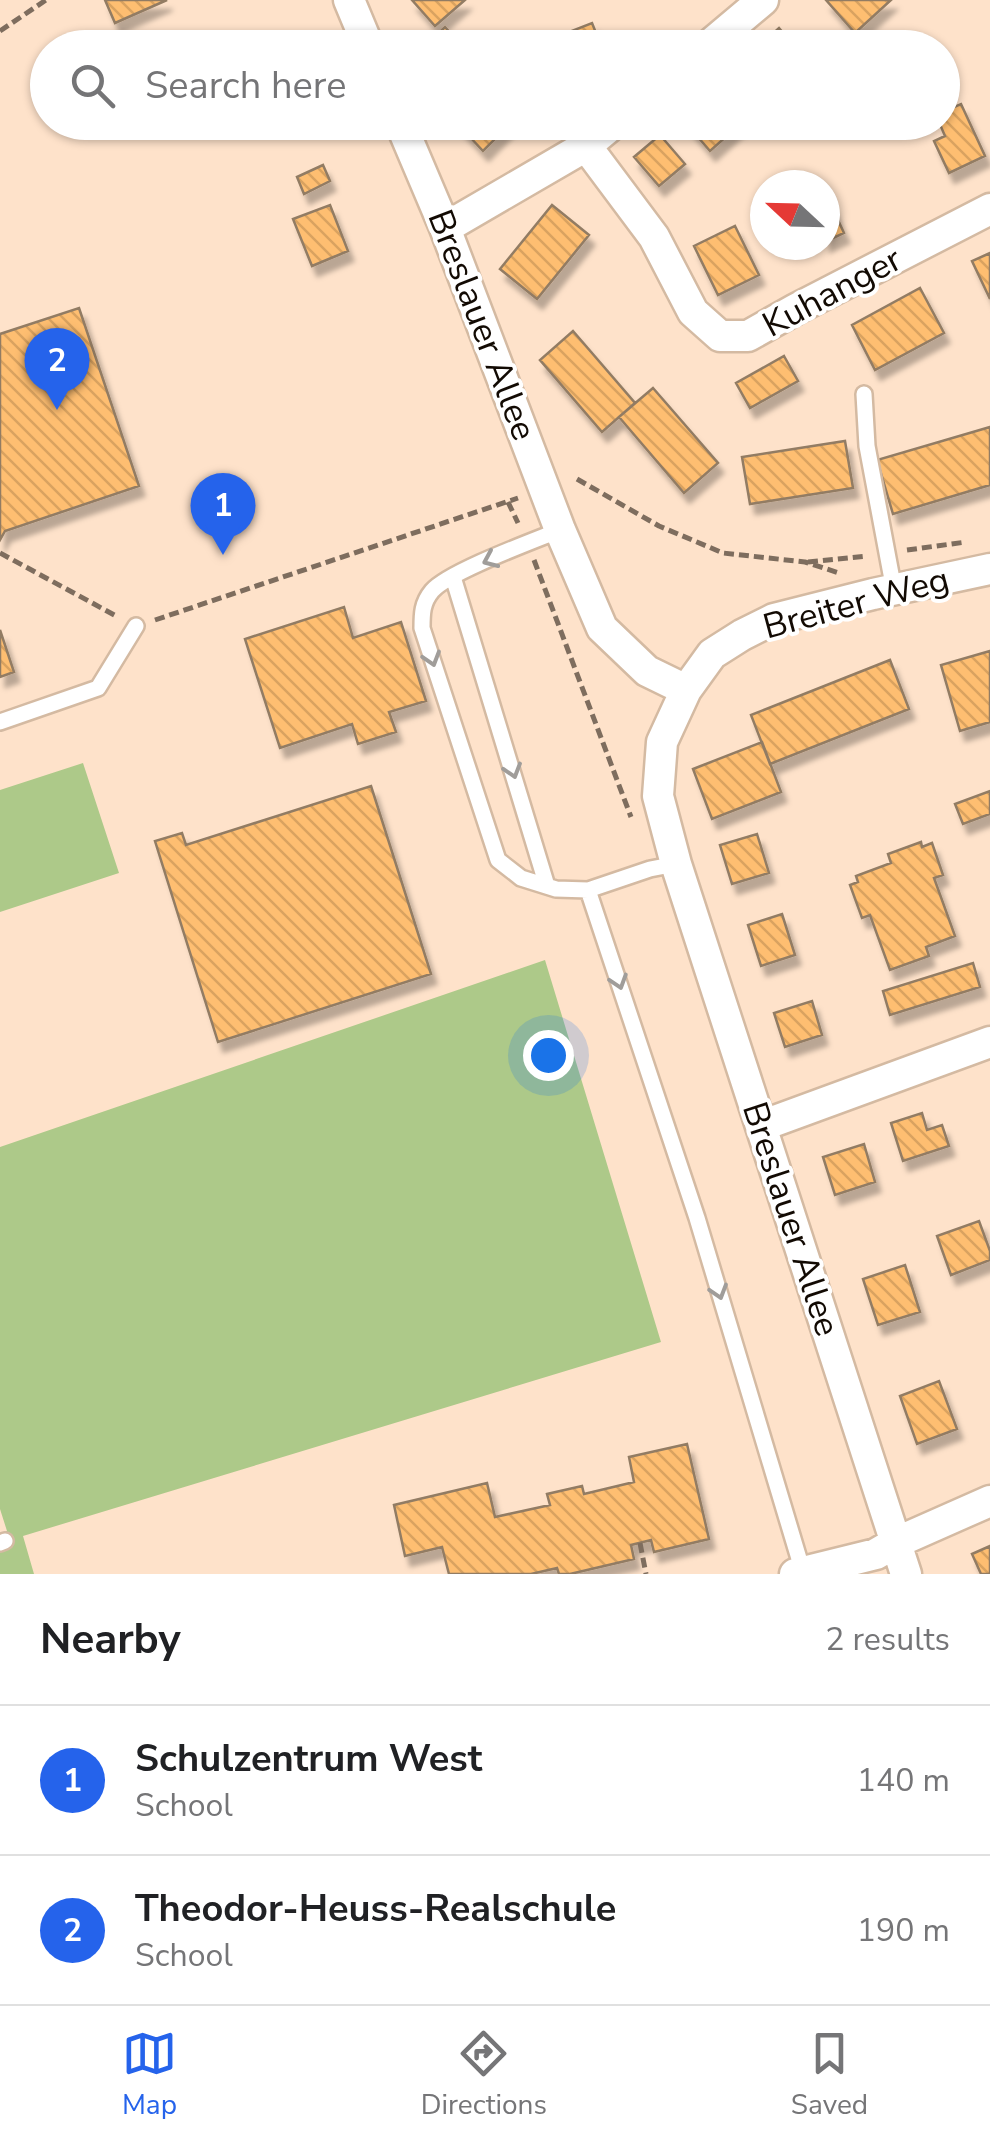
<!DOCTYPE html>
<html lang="en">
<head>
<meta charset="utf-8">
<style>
  :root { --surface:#fff; --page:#f6f6f6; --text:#202124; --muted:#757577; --line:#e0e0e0; --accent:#2563eb }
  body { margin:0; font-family:"Nunito Sans",sans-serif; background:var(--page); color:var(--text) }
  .compass { position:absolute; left:750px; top:170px; width:90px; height:90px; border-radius:50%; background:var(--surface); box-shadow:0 2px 8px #0004; rotate:292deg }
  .you { position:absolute; left:548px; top:1055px; width:35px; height:35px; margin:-25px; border:8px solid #fff; border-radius:50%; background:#1a73e8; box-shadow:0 0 0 15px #1a73e833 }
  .badge { display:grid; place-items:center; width:65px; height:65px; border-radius:50%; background:var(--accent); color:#fff; font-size:32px; font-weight:700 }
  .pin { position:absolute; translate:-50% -82px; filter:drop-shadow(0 2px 5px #0008) }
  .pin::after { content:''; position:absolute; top:52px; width:35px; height:30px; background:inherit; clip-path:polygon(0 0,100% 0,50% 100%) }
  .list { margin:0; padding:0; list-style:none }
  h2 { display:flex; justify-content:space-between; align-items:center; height:130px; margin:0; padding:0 40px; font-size:42px }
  h2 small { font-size:32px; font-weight:400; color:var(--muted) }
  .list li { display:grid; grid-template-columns:65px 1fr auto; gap:30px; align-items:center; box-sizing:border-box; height:150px; padding:0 40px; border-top:2px solid var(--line) }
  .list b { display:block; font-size:38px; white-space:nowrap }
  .list p { margin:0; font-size:32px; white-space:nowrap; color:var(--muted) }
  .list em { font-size:32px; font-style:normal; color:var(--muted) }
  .icon { flex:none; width:55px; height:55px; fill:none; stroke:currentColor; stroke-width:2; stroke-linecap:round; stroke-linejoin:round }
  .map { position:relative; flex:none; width:990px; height:1574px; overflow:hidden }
  .search { position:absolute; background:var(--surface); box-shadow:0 2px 8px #0004; left:30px; right:30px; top:30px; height:110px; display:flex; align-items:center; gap:25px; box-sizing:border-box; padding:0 35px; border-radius:55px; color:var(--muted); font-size:38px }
  .sheet { height:430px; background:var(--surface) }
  nav { display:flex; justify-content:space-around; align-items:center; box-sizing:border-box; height:140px; border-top:2px solid var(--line); background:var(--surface); font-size:28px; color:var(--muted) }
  nav a { display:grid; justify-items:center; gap:5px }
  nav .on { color:var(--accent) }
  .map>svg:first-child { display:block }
  .garden { fill:#adc989 }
  .building { fill:url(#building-back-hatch); stroke:#927c64; stroke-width:2.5; filter:url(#shadow) }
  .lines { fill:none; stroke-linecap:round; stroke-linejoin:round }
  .lane-casing { stroke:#d4baa2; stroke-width:20 }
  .street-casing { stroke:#d4baa2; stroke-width:35 }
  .path { stroke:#7e6d5e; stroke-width:5; stroke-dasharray:10 5; stroke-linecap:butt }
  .lane { stroke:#fff; stroke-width:15 }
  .street { stroke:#fff; stroke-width:30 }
  .oneway { stroke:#a09d9a }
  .labels { text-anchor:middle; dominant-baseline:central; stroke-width:8; stroke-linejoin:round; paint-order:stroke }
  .street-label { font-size:35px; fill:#120a03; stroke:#fff }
</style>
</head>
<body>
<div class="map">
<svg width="990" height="1574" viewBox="0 0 990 1574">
  <defs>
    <pattern id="building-back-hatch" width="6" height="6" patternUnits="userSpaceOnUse" patternTransform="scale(2.5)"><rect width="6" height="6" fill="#febe71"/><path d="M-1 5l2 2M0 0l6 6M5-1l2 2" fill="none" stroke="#d9a260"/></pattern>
    <filter id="shadow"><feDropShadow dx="5.5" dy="10" stdDeviation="2.5" flood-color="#0004"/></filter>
  </defs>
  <rect width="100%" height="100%" fill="#fee2ca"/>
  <!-- garden -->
  <path class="garden" d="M 83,763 L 119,873 L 0,912 L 0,790 Z
    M 545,960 L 661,1342 L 23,1536 L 34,1574 L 0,1574 L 0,1533 L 7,1531 L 0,1509 L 0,1147 Z"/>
  <!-- building -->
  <path class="building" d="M 105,0 L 167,0 L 115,23 Z
    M 412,0 L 465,0 L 435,26 Z
    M 826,0 L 891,0 L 855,33 Z
    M 592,23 L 602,48 L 543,48 L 541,43 Z
    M 445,27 L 464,48 L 423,48 Z
    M 779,28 L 796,48 L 757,48 Z
    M 961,104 L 985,156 L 949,173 L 934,141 L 945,136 L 939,122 L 942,122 L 942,112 Z
    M 456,122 L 512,122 L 483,151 Z
    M 685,122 L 735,122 L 738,126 L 710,151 Z
    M 660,135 L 685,164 L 659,186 L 634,157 Z
    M 323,165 L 330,181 L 304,194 L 297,177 Z
    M 825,192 L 844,233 L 825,242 Z
    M 330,205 L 348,251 L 312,266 L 293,219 Z
    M 552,205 L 589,235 L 537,299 L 500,269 Z
    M 735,226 L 759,275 L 718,295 L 694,246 Z
    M 990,253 L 990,299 L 972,261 Z
    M 920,288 L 944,333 L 875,370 L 852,325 Z
    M 79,308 L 139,486 L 5,531 L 0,540 L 0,334 Z
    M 573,331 L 635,403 L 602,432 L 540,360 Z
    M 784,356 L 798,381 L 750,408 L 736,383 Z
    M 653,388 L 718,463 L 684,493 L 619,417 Z
    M 990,427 L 990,485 L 893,514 L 877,460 Z
    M 845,441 L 853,488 L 750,504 L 742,457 Z
    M 344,607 L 353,638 L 401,622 L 426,701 L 389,712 L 396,732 L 358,744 L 352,724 L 280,748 L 245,639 Z
    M 0,630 L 14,672 L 0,677 Z
    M 990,651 L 990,722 L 960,731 L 941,665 Z
    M 890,660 L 909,709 L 770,764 L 751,715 Z
    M 762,742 L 781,792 L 712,819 L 693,769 Z
    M 371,786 L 431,974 L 218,1042 L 155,841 L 182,833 L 186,845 Z
    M 990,791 L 990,814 L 963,824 L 955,804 Z
    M 757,834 L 769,873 L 732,884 L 720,845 Z
    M 921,842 L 922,847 L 932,843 L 943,875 L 934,878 L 955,936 L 926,947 L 929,956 L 890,970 L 870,915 L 862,918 L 850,885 L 858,882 L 856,876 L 891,863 L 888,854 Z
    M 782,914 L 795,955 L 761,966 L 748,925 Z
    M 973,963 L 980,987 L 890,1015 L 883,991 Z
    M 812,1001 L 822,1035 L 785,1047 L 774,1013 Z
    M 922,1113 L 927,1130 L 942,1125 L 949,1146 L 903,1161 L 891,1123 Z
    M 864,1144 L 875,1182 L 835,1195 L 823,1157 Z
    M 979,1221 L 990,1251 L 990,1260 L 951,1275 L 937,1236 Z
    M 905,1265 L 920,1312 L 878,1325 L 863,1279 Z
    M 939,1381 L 957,1429 L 917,1444 L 900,1396 Z
    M 687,1444 L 709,1539 L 654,1552 L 651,1540 L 631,1545 L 634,1559 L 570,1574 L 559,1574 L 557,1568 L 531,1574 L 449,1574 L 442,1547 L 405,1556 L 394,1505 L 487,1483 L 495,1517 L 550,1505 L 547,1494 L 582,1486 L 584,1494 L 634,1482 L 629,1457 Z
    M 990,1546 L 990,1574 L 981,1574 L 972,1554 Z"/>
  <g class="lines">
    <defs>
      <path id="lane" d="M 864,394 L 867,446 L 894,590
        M 560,530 C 533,541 448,572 432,591 C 422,603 422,614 422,628 L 498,860 L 521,878 L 556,889 L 588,890 L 650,869 L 676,864
        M 453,577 L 547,886
        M 0,722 L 98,688 L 136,626
        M 588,890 L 697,1218 L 803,1572
        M 0,1543 L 5,1541"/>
      <path id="street" d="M 349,0 L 369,48
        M 706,48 L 763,0
        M 400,122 L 445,228 L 560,530 L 602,628 L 647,671 L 686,690
        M 586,146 L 654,237 L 693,312 L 720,336 L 748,336 L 796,309 L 990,209
        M 445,228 L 586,146 L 615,122
        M 761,1126 L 990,1042
        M 795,1574 L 876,1554 L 895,1543 L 990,1501
        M 906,1574 L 676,864 L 658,796 L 662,742 L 686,690 L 712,654 L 742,635 L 774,619 L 873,594 L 990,569"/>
    </defs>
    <!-- lane casing -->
    <use href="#lane" class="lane-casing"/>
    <!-- street casing -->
    <use href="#street" class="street-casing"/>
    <!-- path -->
    <path class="path" d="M 0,31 L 46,0
      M 577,479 L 659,526 L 723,553 L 805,562 L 839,573
      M 508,502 L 518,523
      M 907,550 L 966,542
      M 0,553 L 118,617
      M 534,560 L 631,817
      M 808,562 L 867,556
      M 155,620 L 518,498
      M 640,1543 L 646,1574"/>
    <!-- lane -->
    <use href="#lane" class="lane"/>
    <!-- street -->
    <use href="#street" class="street"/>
  </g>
  <!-- one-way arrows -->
  <defs><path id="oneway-chevron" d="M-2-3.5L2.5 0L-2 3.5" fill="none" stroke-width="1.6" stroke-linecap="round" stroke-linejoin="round" transform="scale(2.5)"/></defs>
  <g class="oneway">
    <use href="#oneway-chevron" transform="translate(490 560) rotate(156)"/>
    <use href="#oneway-chevron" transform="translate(432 659) rotate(73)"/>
    <use href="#oneway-chevron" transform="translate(513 771) rotate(73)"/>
    <use href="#oneway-chevron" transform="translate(619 982) rotate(72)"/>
    <use href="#oneway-chevron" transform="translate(719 1292) rotate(73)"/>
  </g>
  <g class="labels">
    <!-- street labels -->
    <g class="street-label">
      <text transform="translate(832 292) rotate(-28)">Kuhanger</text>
      <text transform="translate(482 325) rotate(69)">Breslauer Allee</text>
      <text transform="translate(856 603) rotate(-15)">Breiter Weg</text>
      <text transform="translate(791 1219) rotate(72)">Breslauer Allee</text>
    </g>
  </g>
</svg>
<svg class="compass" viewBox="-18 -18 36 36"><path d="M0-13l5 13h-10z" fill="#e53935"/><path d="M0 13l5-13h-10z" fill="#757577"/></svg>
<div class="you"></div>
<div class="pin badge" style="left:223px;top:555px">1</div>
<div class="pin badge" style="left:57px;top:410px">2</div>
<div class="search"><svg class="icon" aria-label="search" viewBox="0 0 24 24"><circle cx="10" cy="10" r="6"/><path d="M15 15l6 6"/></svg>Search here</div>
</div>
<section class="sheet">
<h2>Nearby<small>2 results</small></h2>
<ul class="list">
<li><span class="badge">1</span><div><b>Schulzentrum West</b><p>School</p></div><em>140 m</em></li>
<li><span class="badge">2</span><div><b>Theodor-Heuss-Realschule</b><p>School</p></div><em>190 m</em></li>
</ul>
</section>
<nav>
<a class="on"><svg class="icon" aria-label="map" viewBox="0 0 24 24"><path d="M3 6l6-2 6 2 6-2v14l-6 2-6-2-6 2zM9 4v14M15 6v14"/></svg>Map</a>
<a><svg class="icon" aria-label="directions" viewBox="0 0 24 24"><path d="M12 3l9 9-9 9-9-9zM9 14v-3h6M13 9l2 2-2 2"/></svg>Directions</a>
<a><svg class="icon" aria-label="saved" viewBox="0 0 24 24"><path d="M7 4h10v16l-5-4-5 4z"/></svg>Saved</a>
</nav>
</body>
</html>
